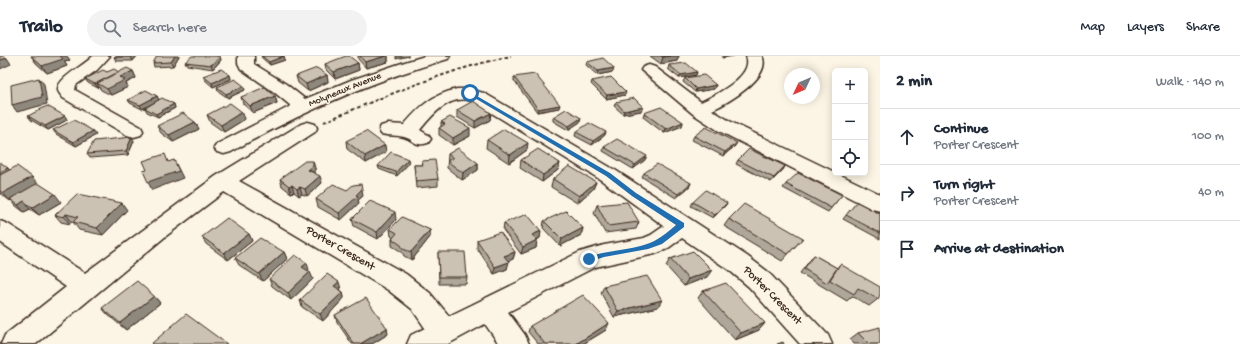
<!DOCTYPE html>
<html lang="en">
<head>
<meta charset="utf-8">
<style>
  :root { --surface:#fff; --page:#f2f2f3; --text:#1f2937; --muted:#747a83; --line:#e0e1e3 }
  body { margin:0; font-family:"Gochi Hand",sans-serif; background:var(--page); color:var(--text) }
  .controls { position:absolute; right:12px; top:12px; display:grid; overflow:hidden; border-radius:6px; box-shadow:0 2px 10px #0003 }
  .controls button { width:36px; height:36px; display:grid; place-items:center; padding:0; border:0; border-bottom:1px solid var(--line); background:var(--surface); color:var(--text); font:20px sans-serif }
  .compass { position:absolute; left:784px; top:12px; width:36px; height:36px; border-radius:50%; background:var(--surface); box-shadow:0 2px 10px #0003; rotate:226deg }
  .stop { position:absolute; width:12px; height:12px; margin:-9px; border:3px solid #1f6fb2; border-radius:50%; background:#fff }
  .stop.end { background:#1f6fb2; border-color:#fff; box-shadow:0 1px 4px #0008 }
  .list { margin:0; padding:0; list-style:none }
  h2 { display:flex; justify-content:space-between; align-items:center; height:52px; margin:0; padding:0 16px; font-size:17px }
  h2 small { font-size:13px; font-weight:400; color:var(--muted) }
  .list li { display:grid; grid-template-columns:26px 1fr auto; gap:12px; align-items:center; box-sizing:border-box; height:56px; padding:0 16px; border-top:1px solid var(--line) }
  .list b { display:block; font-size:15px; white-space:nowrap }
  .list p { margin:0; font-size:13px; white-space:nowrap; color:var(--muted) }
  .list em { font-size:13px; font-style:normal; color:var(--muted) }
  .icon { flex:none; width:22px; height:22px; fill:none; stroke:currentColor; stroke-width:2; stroke-linecap:round; stroke-linejoin:round }
  .map { position:relative; flex:none; width:880px; height:288px; overflow:hidden }
  header { display:flex; align-items:center; gap:24px; box-sizing:border-box; height:56px; padding:0 20px; background:var(--surface); border-bottom:1px solid var(--line) }
  header strong { font-size:19px }
  nav { display:flex; gap:22px; margin-inline-start:auto; font-size:14px }
  .search { width:280px; height:36px; background:var(--page); display:flex; align-items:center; gap:10px; box-sizing:border-box; padding:0 14px; border-radius:22px; color:var(--muted); font-size:15px }
  main { display:flex }
  aside { flex:1; background:var(--surface) }
  .map>svg:first-child { display:block }
  .lines { fill:none; stroke-linecap:round; stroke-linejoin:round }
  .minor-casing { stroke:#3b2a1e; stroke-width:3 }
  .path { stroke:#3b2a1e; stroke-width:2; stroke-dasharray:3.5 2.5; stroke-linecap:butt }
  .minor { fill:#fcf5e5; fill-rule:evenodd }
  .wall { fill:#afa79a; stroke:#3b2a1e }
  .shaded-wall { fill:#8f887d; stroke:#3b2a1e }
  .building { fill:#ccc2b3; stroke:#3b2a1e }
  .route { fill:#1f6fb2 }
  .labels { text-anchor:middle; dominant-baseline:central; stroke-width:3; stroke-linejoin:round; paint-order:stroke }
  .far-street-label { font-size:10px; fill:#3b2a1e; stroke:#fcf5e5 }
  .street-label { font-size:12px; fill:#3b2a1e; stroke:#fcf5e5 }
</style>
</head>
<body>
<header>
<strong>Trailo</strong>
<div class="search"><svg class="icon" aria-label="search" viewBox="0 0 24 24"><circle cx="10" cy="10" r="6"/><path d="M15 15l6 6"/></svg>Search here</div>
<nav><a>Map</a><a>Layers</a><a>Share</a></nav>
</header>
<main>
<div class="map">
<svg width="880" height="288" viewBox="0 0 880 288">
  <rect width="100%" height="100%" fill="#fcf5e5"/>
  <filter id="ink" filterUnits="userSpaceOnUse"><feTurbulence type="fractalNoise" baseFrequency=".025" numOctaves="2"/><feDisplacementMap in="SourceGraphic" scale="8" xChannelSelector="R" yChannelSelector="G"/><feConvolveMatrix kernelMatrix="1 2 1 2 8 2 1 2 1" color-interpolation-filters="sRGB"/></filter>
  <g filter="url(#ink)">
    <g class="lines">
      <defs>
        <path id="minor" d="M 93,0 L 110,0 L 97,14 L 76,29 L 75,34 L 141,71 L 143,75 L 141,79 L 134,81 L 127,79 L 63,42 C 61,39 58,36 58,34 C 56,23 86,8 93,0 Z
          M 238,0 L 254,0 L 254,8 L 286,28 L 305,43 L 351,24 L 408,5 L 425,0 L 450,0 L 448,3 C 371,25 300,57 231,96 L 224,98 L 217,96 L 214,92 L 217,88 L 291,50 L 274,36 L 241,13 L 238,7 Z
          M 746,0 L 762,0 C 773,21 727,47 712,54 L 733,67 L 880,138 L 880,155 L 872,153 L 719,75 L 693,58 L 641,14 L 643,11 L 649,9 L 655,11 L 701,46 C 714,40 755,20 746,0 Z
          M 457,33 L 467,33 L 484,37 L 615,114 L 747,200 L 767,215 L 828,279 L 832,288 L 800,288 L 749,231 L 729,214 L 682,182 L 667,193 L 655,198 L 595,211 L 508,256 L 525,279 L 529,288 L 499,288 L 485,268 L 448,288 L 407,288 L 411,279 L 425,272 L 412,253 L 388,234 L 224,136 L 166,180 L 36,288 L 1,288 L 5,279 L 66,231 L 0,186 L 0,165 L 8,168 L 85,217 L 216,120 L 301,68 L 308,66 L 315,68 L 317,72 L 315,76 L 239,125 L 406,218 L 430,237 L 449,260 L 580,196 L 604,189 L 644,182 L 651,179 L 664,170 L 601,124 L 472,45 C 450,38 433,58 420,74 L 428,79 L 431,83 L 428,87 C 414,91 415,84 404,81 C 397,79 389,80 381,78 L 379,74 L 381,70 L 388,68 L 404,69 C 420,50 432,39 457,33 Z"/>
      </defs>
      <!-- minor casing -->
      <use href="#minor" class="minor-casing"/>
      <!-- path -->
      <path class="path" d="M 324,66 C 385,40 446,14 511,0"/>
      <!-- minor -->
      <use href="#minor" class="minor"/>
    </g>
    <!-- wall -->
    <path class="wall" d="M 31,0 L 70,4 L 64,5 L 67,10 L 47,17 L 36,7 Z
      M 137,0 L 133,5 L 116,5 L 114,1 Z
      M 179,0 L 173,10 L 154,11 L 153,7 Z
      M 261,0 L 284,0 L 285,4 L 270,9 L 262,2 Z
      M 358,0 L 388,0 L 388,6 L 366,12 L 358,3 Z
      M 650,0 L 679,0 L 677,5 L 661,8 Z
      M 220,1 L 221,4 L 213,13 L 187,9 L 185,6 Z
      M 587,6 L 613,16 L 597,19 L 586,9 Z
      M 358,7 L 359,14 L 335,23 L 326,14 L 325,8 Z
      M 669,9 L 697,16 L 696,19 L 679,22 L 668,13 Z
      M 133,15 L 136,22 L 126,27 L 128,31 L 111,39 L 101,34 L 99,31 L 98,32 L 88,27 L 85,23 L 107,16 Z
      M 230,19 L 231,23 L 213,31 L 205,24 L 203,20 Z
      M 327,19 L 328,26 L 308,35 L 298,27 L 296,20 Z
      M 514,21 L 559,52 L 537,56 L 514,25 Z
      M 685,22 L 716,29 L 714,33 L 695,36 L 683,26 Z
      M 592,25 L 625,39 L 606,43 L 591,28 Z
      M 217,31 L 245,34 L 228,42 L 218,35 Z
      M 157,40 L 159,44 L 174,48 L 175,52 L 158,61 L 147,56 L 145,52 L 142,53 L 130,47 L 128,44 Z
      M 275,40 L 277,47 L 253,57 L 243,48 L 241,41 Z
      M 616,46 L 641,55 L 623,58 L 614,50 Z
      M 457,54 L 491,57 L 490,64 L 475,72 L 457,61 Z
      M 242,56 L 245,63 L 224,76 L 210,66 L 207,59 Z
      M 644,57 L 683,66 L 682,70 L 664,77 L 643,61 Z
      M 28,60 L 65,60 L 67,64 L 48,74 L 31,64 Z
      M 553,61 L 580,66 L 568,74 L 553,65 Z
      M 195,66 L 199,73 L 173,86 L 161,77 L 157,70 Z
      M 441,66 L 470,80 L 453,89 L 439,79 L 439,72 L 441,71 Z
      M 53,74 L 96,79 L 76,90 L 56,78 Z
      M 576,76 L 605,79 L 592,89 L 575,80 Z
      M 694,80 L 735,90 L 723,100 L 692,84 Z
      M 487,84 L 527,94 L 509,107 L 486,92 Z
      M 134,85 L 128,99 L 90,102 L 87,98 Z
      M 346,85 L 386,96 L 366,107 L 347,93 Z
      M 604,91 L 645,104 L 633,113 L 603,95 Z
      M 448,98 L 478,107 L 478,114 L 462,124 L 447,112 Z
      M 521,104 L 560,107 L 558,114 L 542,126 L 520,112 Z
      M 738,104 L 785,110 L 783,114 L 771,126 L 736,108 Z
      M 422,105 L 438,123 L 438,130 L 416,132 L 414,109 L 423,109 Z
      M 0,106 L 10,114 L 37,127 L 61,146 L 39,159 L 30,153 L 24,156 L 16,150 L 11,144 L 10,145 L 0,137 Z
      M 409,107 L 397,120 L 379,113 L 378,110 Z
      M 315,112 L 315,117 L 322,127 L 307,140 L 302,138 L 299,140 L 294,136 L 291,137 L 282,130 L 280,123 Z
      M 644,117 L 691,127 L 689,131 L 676,142 L 642,121 Z
      M 553,123 L 596,126 L 593,133 L 577,147 L 551,131 Z
      M 786,128 L 842,139 L 828,156 L 783,132 Z
      M 347,134 L 363,140 L 358,144 L 359,147 L 341,164 L 318,151 L 316,143 Z
      M 693,146 L 727,147 L 725,150 L 713,162 L 691,150 Z
      M 857,146 L 880,158 L 880,183 L 843,163 Z
      M 597,149 L 639,166 L 636,173 L 605,177 L 594,157 Z
      M 127,154 L 103,179 L 79,174 L 73,166 L 72,166 L 70,168 L 61,166 L 55,159 Z
      M 352,163 L 396,164 L 378,183 L 354,170 Z
      M 729,163 L 803,182 L 782,205 L 724,170 Z
      M 544,165 L 583,172 L 581,179 L 560,190 L 543,172 Z
      M 504,167 L 541,175 L 540,182 L 537,184 L 536,192 L 521,198 L 503,174 Z
      M 390,173 L 430,174 L 430,181 L 412,204 L 404,200 L 402,196 L 392,190 L 392,183 L 393,182 L 391,180 Z
      M 249,178 L 252,185 L 228,204 L 206,188 L 202,181 Z
      M 477,184 L 515,196 L 513,203 L 508,205 L 507,213 L 494,218 L 477,192 Z
      M 284,196 L 287,203 L 263,225 L 239,209 L 235,202 Z
      M 438,196 L 467,221 L 466,228 L 439,228 Z
      M 814,199 L 837,212 L 840,208 L 878,243 L 869,250 L 852,240 L 847,245 L 800,217 Z
      M 670,203 L 707,221 L 684,230 L 666,210 Z
      M 309,214 L 308,215 L 313,223 L 291,244 L 272,230 L 269,223 Z
      M 604,230 L 658,251 L 614,261 L 601,237 Z
      M 341,233 L 340,234 L 343,236 L 344,242 L 323,265 L 302,251 L 300,244 Z
      M 703,235 L 765,267 L 759,274 L 735,284 L 698,242 Z
      M 154,240 L 160,247 L 126,274 L 108,259 L 102,252 Z
      M 335,259 L 388,278 L 372,288 L 352,288 L 337,266 Z
      M 530,270 L 606,274 L 583,288 L 538,288 L 528,276 Z
      M 858,277 L 880,288 L 854,288 L 850,283 Z"/>
    <!-- shaded-wall -->
    <path class="shaded-wall" d="M 60,0 L 67,0 L 70,4 L 64,5 L 67,10 L 47,17 L 42,10 Z
      M 132,0 L 137,0 L 133,5 L 131,1 Z
      M 175,0 L 179,0 L 173,10 L 171,6 Z
      M 284,0 L 285,4 L 270,9 L 269,6 Z
      M 386,0 L 388,0 L 388,6 L 366,12 L 365,6 Z
      M 396,0 L 409,0 L 396,3 Z
      M 670,0 L 679,0 L 677,5 L 661,8 L 663,1 Z
      M 723,0 L 734,0 L 722,2 Z
      M 220,1 L 221,4 L 213,13 L 211,9 Z
      M 7,2 L 11,8 L 0,13 L 0,4 Z
      M 358,7 L 359,14 L 335,23 L 334,16 Z
      M 614,12 L 613,16 L 597,19 L 598,15 Z
      M 133,15 L 136,22 L 126,27 L 128,31 L 111,39 L 107,33 L 120,21 Z
      M 697,16 L 696,19 L 679,22 L 681,19 Z
      M 230,19 L 231,23 L 213,31 L 212,27 Z
      M 327,19 L 328,26 L 308,35 L 306,28 Z
      M 39,22 L 44,28 L 47,48 L 17,56 L 12,49 Z
      M 97,27 L 99,31 L 98,32 L 95,28 Z
      M 716,29 L 714,33 L 695,36 L 696,33 Z
      M 244,30 L 245,34 L 228,42 L 226,38 Z
      M 626,36 L 625,39 L 606,43 L 607,39 Z
      M 157,40 L 159,44 L 142,53 L 140,49 Z
      M 275,40 L 277,47 L 253,57 L 250,50 Z
      M 174,48 L 175,52 L 158,61 L 156,58 Z
      M 560,49 L 559,52 L 537,56 L 538,53 Z
      M 643,51 L 641,55 L 623,58 L 624,55 Z
      M 242,56 L 245,63 L 224,76 L 221,69 Z
      M 491,57 L 490,64 L 475,72 L 475,65 Z
      M 65,60 L 67,64 L 48,74 L 45,70 Z
      M 581,62 L 580,66 L 568,74 L 569,70 Z
      M 195,66 L 199,73 L 173,86 L 169,79 Z
      M 683,66 L 682,70 L 664,77 L 666,73 Z
      M 470,72 L 470,80 L 453,89 L 453,82 Z
      M 93,75 L 96,79 L 76,90 L 73,86 Z
      M 606,76 L 605,79 L 592,89 L 593,85 Z
      M 132,81 L 134,85 L 128,99 L 126,95 Z
      M 528,87 L 527,94 L 509,107 L 510,99 Z
      M 737,87 L 735,90 L 723,100 L 725,96 Z
      M 385,89 L 386,96 L 366,107 L 365,100 Z
      M 647,100 L 645,104 L 633,113 L 635,109 Z
      M 408,103 L 409,107 L 397,120 L 396,116 Z
      M 174,104 L 183,122 L 152,134 L 148,126 Z
      M 313,105 L 315,112 L 315,117 L 308,114 Z
      M 478,107 L 478,114 L 462,124 L 463,117 Z
      M 560,107 L 558,114 L 542,126 L 543,119 Z
      M 785,110 L 783,114 L 771,126 L 774,122 Z
      M 8,112 L 11,116 L 0,122 L 0,116 Z
      M 320,120 L 322,127 L 307,140 L 305,133 Z
      M 32,121 L 39,129 L 10,143 L 11,144 L 10,145 L 3,137 Z
      M 596,126 L 593,133 L 577,147 L 579,140 Z
      M 691,127 L 689,131 L 676,142 L 678,138 Z
      M 292,129 L 294,136 L 291,137 L 289,130 Z
      M 300,131 L 302,138 L 299,140 L 297,133 Z
      M 362,133 L 363,140 L 358,144 L 359,147 L 341,164 L 339,157 L 356,139 Z
      M 55,138 L 61,146 L 39,159 L 32,152 Z
      M 24,145 L 30,153 L 24,156 L 18,149 Z
      M 122,147 L 127,154 L 103,179 L 97,172 Z
      M 727,147 L 725,150 L 713,162 L 715,159 Z
      M 395,156 L 396,164 L 378,183 L 377,176 Z
      M 66,158 L 72,166 L 70,168 L 64,161 Z
      M 583,172 L 581,179 L 560,190 L 562,183 Z
      M 430,174 L 430,181 L 412,204 L 411,196 Z
      M 541,175 L 540,182 L 531,186 L 532,179 Z
      M 249,178 L 252,185 L 228,204 L 224,197 Z
      M 537,184 L 536,192 L 521,198 L 523,191 Z
      M 284,196 L 287,203 L 263,225 L 259,218 Z
      M 515,196 L 513,203 L 503,207 L 504,200 Z
      M 509,206 L 507,213 L 494,218 L 495,211 Z
      M 307,207 L 309,214 L 304,218 L 302,211 Z
      M 712,214 L 707,221 L 684,230 L 688,223 Z
      M 310,216 L 313,223 L 291,244 L 288,237 Z
      M 339,226 L 341,233 L 336,237 L 334,230 Z
      M 343,236 L 344,242 L 323,265 L 320,258 Z
      M 154,240 L 160,247 L 126,274 L 120,267 Z
      M 662,244 L 658,251 L 614,261 L 618,255 Z
      M 609,267 L 606,274 L 583,288 L 576,288 Z
      M 765,267 L 759,274 L 735,284 L 741,277 Z
      M 387,272 L 388,278 L 372,288 L 360,288 Z"/>
    <!-- building -->
    <path class="building" d="M 0,0 L 4,0 L 7,2 L 0,4 Z
      M 31,0 L 60,0 L 63,3 L 42,10 Z
      M 115,0 L 132,0 L 131,1 L 114,1 Z
      M 157,0 L 175,0 L 171,6 L 153,7 Z
      M 192,0 L 215,0 L 220,1 L 211,9 L 185,6 Z
      M 262,0 L 284,0 L 269,6 Z
      M 346,0 L 349,0 L 358,7 L 334,16 L 325,8 Z
      M 360,0 L 386,0 L 365,6 Z
      M 661,0 L 670,0 L 663,1 Z
      M 603,2 L 614,12 L 598,15 L 587,6 Z
      M 686,7 L 697,16 L 681,19 L 669,9 Z
      M 127,12 L 133,15 L 120,21 L 125,24 L 107,33 L 97,27 Z
      M 317,12 L 327,19 L 306,28 L 296,20 Z
      M 114,13 L 119,16 L 95,28 L 85,23 L 103,14 L 107,16 Z
      M 221,13 L 230,19 L 212,27 L 203,20 Z
      M 535,18 L 560,49 L 538,53 L 514,21 Z
      M 704,19 L 716,29 L 696,33 L 685,22 Z
      M 611,21 L 626,36 L 607,39 L 592,25 Z
      M 39,22 L 42,41 L 12,49 L 11,29 Z
      M 235,23 L 244,30 L 226,38 L 217,31 Z
      M 265,31 L 275,40 L 250,50 L 241,41 Z
      M 146,34 L 157,40 L 140,49 L 128,44 Z
      M 162,42 L 174,48 L 156,58 L 145,52 Z
      M 634,42 L 643,51 L 624,55 L 616,46 Z
      M 473,45 L 491,57 L 475,65 L 457,54 Z
      M 230,47 L 242,56 L 221,69 L 207,59 Z
      M 47,50 L 65,60 L 45,70 L 28,60 Z
      M 661,51 L 683,66 L 666,73 L 644,57 Z
      M 566,53 L 581,62 L 569,70 L 553,61 Z
      M 183,57 L 195,66 L 169,79 L 157,70 Z
      M 450,61 L 470,72 L 453,82 L 439,72 L 445,68 L 441,66 Z
      M 74,64 L 93,75 L 73,86 L 53,74 Z
      M 589,67 L 606,76 L 593,85 L 576,76 Z
      M 706,71 L 737,87 L 725,96 L 694,80 Z
      M 504,73 L 528,87 L 510,99 L 487,84 Z
      M 366,75 L 385,89 L 365,100 L 346,85 Z
      M 132,81 L 126,95 L 87,98 L 94,85 Z
      M 617,83 L 647,100 L 635,109 L 604,91 Z
      M 458,92 L 478,107 L 463,117 L 447,105 L 453,102 L 448,98 Z
      M 538,93 L 560,107 L 543,119 L 521,104 Z
      M 749,93 L 785,110 L 774,122 L 738,104 Z
      M 391,96 L 408,103 L 396,116 L 378,110 Z
      M 165,98 L 168,106 L 174,104 L 179,115 L 148,126 L 143,115 L 147,114 L 143,105 Z
      M 435,104 L 438,123 L 416,125 L 414,109 L 423,109 L 422,105 Z
      M 305,105 L 313,105 L 313,110 L 308,114 L 320,120 L 305,133 L 300,131 L 297,133 L 292,129 L 289,130 L 280,123 Z
      M 0,106 L 8,112 L 0,116 Z
      M 657,108 L 691,127 L 678,138 L 644,117 Z
      M 17,110 L 32,121 L 3,137 L 0,135 L 0,119 Z
      M 569,110 L 596,126 L 579,140 L 553,123 Z
      M 798,117 L 842,139 L 831,152 L 786,128 Z
      M 38,127 L 55,138 L 32,152 L 24,145 L 18,149 L 10,143 Z
      M 333,128 L 347,134 L 353,129 L 361,128 L 362,133 L 356,139 L 358,140 L 339,157 L 316,143 Z
      M 706,134 L 727,147 L 715,159 L 693,146 Z
      M 77,138 L 122,147 L 97,172 L 73,166 L 78,161 L 66,158 L 64,161 L 55,159 Z
      M 370,145 L 395,156 L 377,176 L 352,163 Z
      M 627,146 L 639,166 L 608,170 L 597,149 Z
      M 857,146 L 880,158 L 880,177 L 846,159 Z
      M 744,148 L 803,182 L 788,198 L 729,163 Z
      M 566,155 L 583,172 L 562,183 L 544,165 Z
      M 527,158 L 541,175 L 532,179 L 537,184 L 523,191 L 504,167 Z
      M 402,161 L 430,174 L 411,196 L 403,193 L 401,189 L 392,183 L 397,177 L 390,173 Z
      M 227,162 L 249,178 L 224,197 L 202,181 Z
      M 500,176 L 515,196 L 504,200 L 509,206 L 495,211 L 477,184 Z
      M 260,182 L 284,196 L 259,218 L 235,202 Z
      M 693,195 L 712,214 L 688,223 L 670,203 Z
      M 438,196 L 465,196 L 467,221 L 439,221 Z
      M 295,199 L 307,207 L 302,211 L 310,216 L 288,237 L 269,223 Z
      M 814,199 L 837,212 L 827,227 L 804,213 Z
      M 840,208 L 880,231 L 880,239 L 878,243 L 858,232 L 854,238 L 830,224 Z
      M 327,218 L 339,226 L 334,230 L 343,236 L 320,258 L 300,244 Z
      M 647,220 L 662,244 L 618,255 L 604,230 Z
      M 137,225 L 154,240 L 120,267 L 102,252 Z
      M 726,227 L 765,267 L 741,277 L 703,235 Z
      M 583,239 L 609,267 L 576,288 L 545,288 L 530,270 Z
      M 366,242 L 387,272 L 360,288 L 354,288 L 335,259 Z
      M 186,258 L 227,288 L 151,288 Z
      M 880,271 L 880,288 L 869,288 L 858,277 Z
      M 783,286 L 784,288 L 777,288 Z"/>
  </g>
  <!-- route -->
  <path class="route" d="M 470,36 L 610,117 L 636,137 L 684,167 L 684,171 L 662,188 L 648,193 L 604,201 L 589,206 L 587,205 L 587,201 C 608,194 638,194 656,184 C 663,180 670,174 676,169 L 632,140 L 606,120 L 468,38 L 467,37 Z"/>
  <g class="labels">
    <!-- far-street labels -->
    <g class="far-street-label">
      <text transform="translate(345 34) rotate(-22)">Molyneaux Avenue</text>
    </g>
    <!-- street labels -->
    <g class="street-label">
      <text transform="translate(340 193) rotate(30)">Porter Crescent</text>
      <text transform="translate(772 240) rotate(45)">Porter Crescent</text>
    </g>
  </g>
</svg>
<div class="controls">
<button>+</button>
<button>−</button>
<button><svg class="icon" aria-label="locate" viewBox="0 0 24 24"><circle cx="12" cy="12" r="6"/><path d="M12 2v4M12 18v4M2 12h4M18 12h4"/></svg></button>
</div>
<svg class="compass" viewBox="-18 -18 36 36"><path d="M0-13l5 13h-10z" fill="#e53935"/><path d="M0 13l5-13h-10z" fill="#747a83"/></svg>
<div class="stop" style="left:470px;top:37px"></div>
<div class="stop end" style="left:589px;top:203px"></div>
</div>
<aside>
<h2>2 min<small>Walk · 140 m</small></h2>
<ul class="list">
<li><svg class="icon" aria-label="ahead" viewBox="0 0 24 24"><path d="M12 20V5M6 11l6-6 6 6"/></svg><div><b>Continue</b><p>Porter Crescent</p></div><em>100 m</em></li>
<li><svg class="icon" aria-label="right" viewBox="0 0 24 24"><path d="M7 20v-9h11M14 6l5 5-5 5"/></svg><div><b>Turn right</b><p>Porter Crescent</p></div><em>40 m</em></li>
<li><svg class="icon" aria-label="arrive" viewBox="0 0 24 24"><path d="M6 21V4h12l-3 4 3 4H6"/></svg><div><b>Arrive at destination</b></div></li>
</ul>
</aside>
</main>
</body>
</html>
